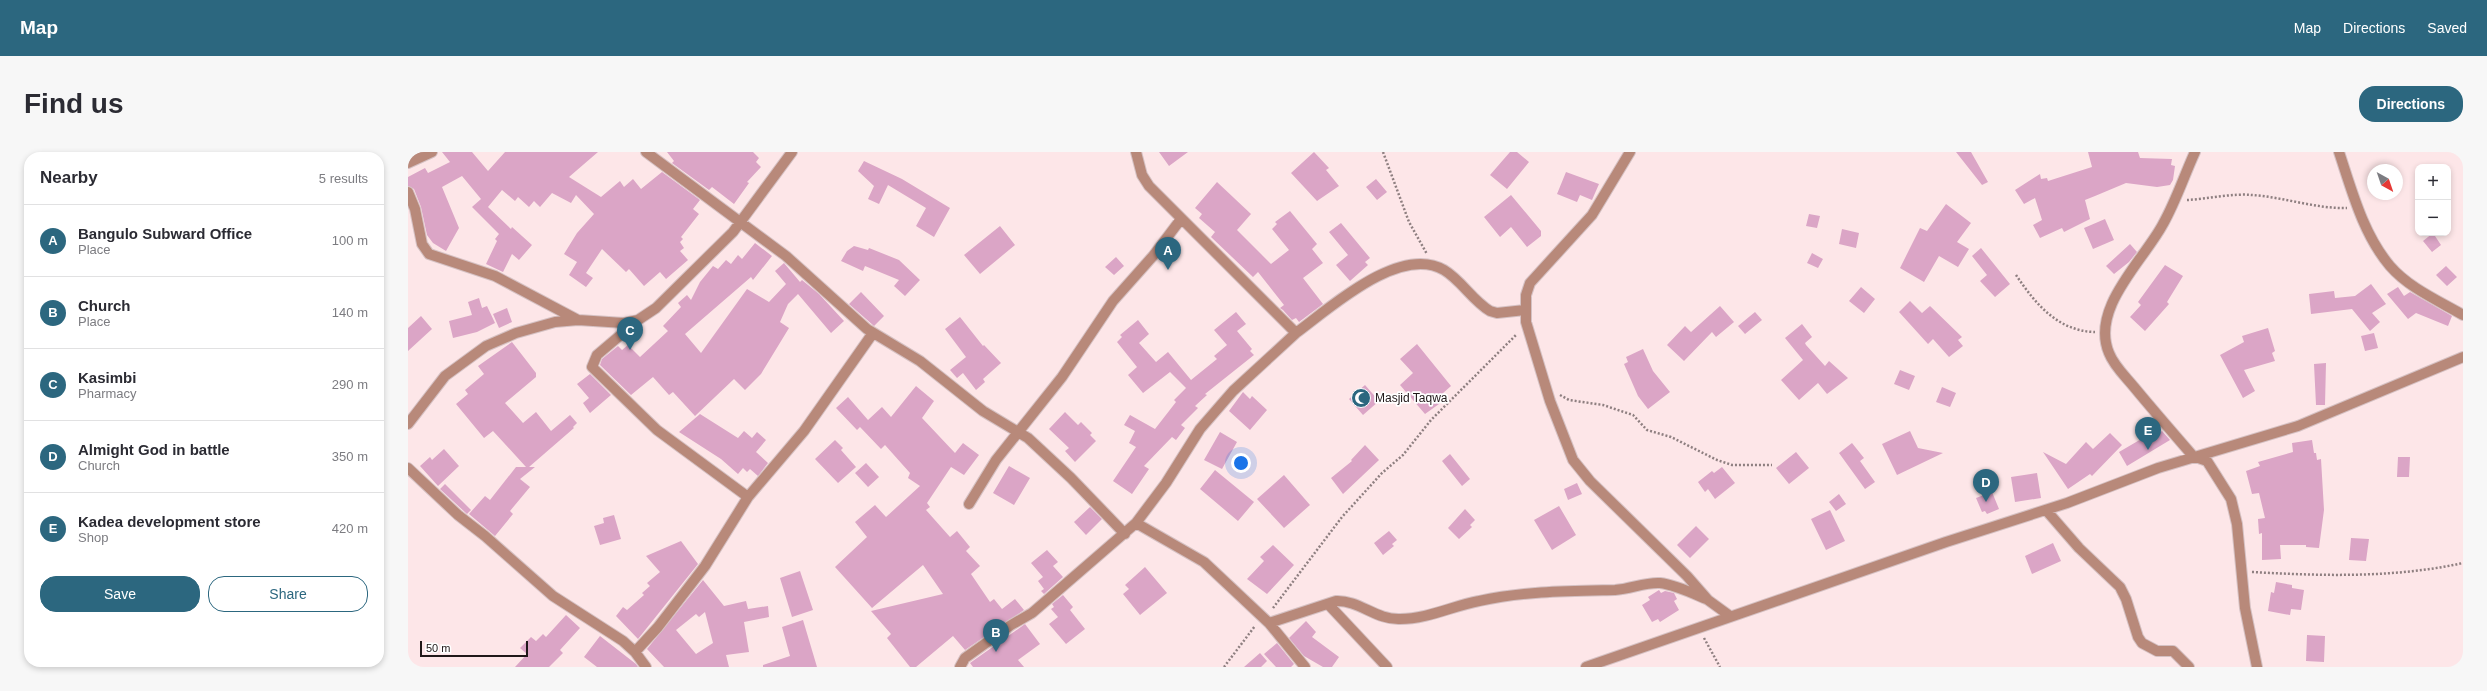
<!DOCTYPE html>
<html lang="en">
<head>
<meta charset="utf-8">
<style>
  :root { --surface:#fff; --page:#f7f7f7; --text:#2b2b33; --muted:#7c7c81; --line:#e1e1e2; --accent:#2c677f }
  body { margin:0; font-family:Helvetica,sans-serif; background:var(--page); color:var(--text) }
  .controls { position:absolute; right:12px; top:12px; display:grid; overflow:hidden; border-radius:8px; box-shadow:0 2px 6px #0003 }
  .controls button { width:36px; height:36px; display:grid; place-items:center; padding:0; border:0; border-bottom:1px solid var(--line); background:var(--surface); color:var(--text); font:20px sans-serif }
  .compass { position:absolute; left:1959px; top:12px; width:36px; height:36px; border-radius:50%; background:var(--surface); box-shadow:0 2px 6px #0003; rotate:140deg }
  .scale { position:absolute; left:12px; bottom:10px; width:108px; box-sizing:border-box; padding-left:4px; border:2px solid #201819; border-top:0; font-size:11px; line-height:14px; white-space:nowrap; color:#201819; -webkit-text-stroke:3px #fff; paint-order:stroke }
  .you { position:absolute; left:833px; top:311px; width:14px; height:14px; margin:-10px; border:3px solid #fff; border-radius:50%; background:#1a73e8; box-shadow:0 0 0 6px #1a73e833 }
  .badge { display:grid; place-items:center; width:26px; height:26px; border-radius:50%; background:var(--accent); color:#fff; font-size:13px; font-weight:700 }
  .pin { position:absolute; translate:-50% -33px; filter:drop-shadow(0 1px 2px #0008) }
  .pin::after { content:''; position:absolute; top:21px; width:14px; height:12px; background:inherit; clip-path:polygon(0 0,100% 0,50% 100%) }
  .list { margin:0; padding:0; list-style:none }
  h2 { display:flex; justify-content:space-between; align-items:center; height:52px; margin:0; padding:0 16px; font-size:17px }
  h2 small { font-size:13px; font-weight:400; color:var(--muted) }
  .list li { display:grid; grid-template-columns:26px 1fr auto; gap:12px; align-items:center; box-sizing:border-box; height:72px; padding:0 16px; border-top:1px solid var(--line) }
  .list b { display:block; font-size:15px; white-space:nowrap }
  .list p { margin:0; font-size:13px; white-space:nowrap; color:var(--muted) }
  .list em { font-size:13px; font-style:normal; color:var(--muted) }
  .actions { display:flex; gap:8px; padding:12px 16px }
  .actions a { flex:1; padding:9px 0; border:1px solid var(--accent); border-radius:16px; text-align:center; font-size:14px; color:var(--accent) }
  .actions .main { background:var(--accent); color:#fff }
  .map { position:relative; flex:none; width:2055px; height:515px; overflow:hidden; border-radius:16px }
  header { display:flex; align-items:center; gap:24px; box-sizing:border-box; height:56px; padding:0 20px; background:var(--accent); color:#fff }
  header strong { font-size:19px }
  nav { display:flex; gap:22px; margin-inline-start:auto; font-size:14px }
  .intro { display:flex; align-items:center; justify-content:space-between; box-sizing:border-box; height:96px; padding:0 24px }
  h1 { margin:0; font-size:28px }
  .button { padding:10px 18px; border-radius:16px; background:var(--accent); color:#fff; font-size:14px; font-weight:700 }
  main { display:flex; gap:24px; padding:0 24px }
  aside { flex:1; background:var(--surface); border-radius:16px; box-shadow:0 2px 6px #0003 }
  .map>svg:first-child { display:block }
  .building { fill:#dba5c6; fill-rule:evenodd }
  .lines { fill:none; stroke-linecap:round; stroke-linejoin:round }
  .minor-casing { stroke:#d5c1c3; stroke-width:12 }
  .path { stroke:#8e7f80; stroke-width:2.5; stroke-dasharray:2 2; stroke-linecap:butt }
  .minor { stroke:#b8897a; stroke-width:10 }
  .labels { text-anchor:middle; dominant-baseline:central; stroke-width:3.5; stroke-linejoin:round; paint-order:stroke }
  .poi-label { font-size:12px; fill:#201819; stroke:#fff; text-anchor:start }
</style>
</head>
<body>
<header>
<strong>Map</strong>
<nav><a>Map</a><a>Directions</a><a>Saved</a></nav>
</header>
<div class="intro"><h1>Find us</h1><a class="button">Directions</a></div>
<main>
<aside>
<h2>Nearby<small>5 results</small></h2>
<ul class="list">
<li><span class="badge">A</span><div><b>Bangulo Subward Office</b><p>Place</p></div><em>100 m</em></li>
<li><span class="badge">B</span><div><b>Church</b><p>Place</p></div><em>140 m</em></li>
<li><span class="badge">C</span><div><b>Kasimbi</b><p>Pharmacy</p></div><em>290 m</em></li>
<li><span class="badge">D</span><div><b>Almight God in battle</b><p>Church</p></div><em>350 m</em></li>
<li><span class="badge">E</span><div><b>Kadea development store</b><p>Shop</p></div><em>420 m</em></li>
</ul>
<div class="actions"><a class="main">Save</a><a>Share</a></div>
</aside>
<div class="map">
<svg width="2055" height="515" viewBox="0 0 2055 515">
  <rect width="100%" height="100%" fill="#fde6e8"/>
  <!-- building -->
  <path class="building" d="M 34,0 L 64,0 L 80,19 L 97,0 L 190,0 L 161,25 L 193,45 L 212,29 L 216,35 L 225,27 L 233,37 L 254,20 L 292,48 L 285,57 L 291,62 L 273,85 L 275,87 L 272,90 L 276,96 L 272,99 L 280,108 L 258,127 L 252,120 L 236,134 L 221,117 L 218,120 L 194,97 L 178,121 L 185,126 L 178,135 L 161,123 L 169,110 L 156,102 L 169,81 L 186,62 L 168,43 L 163,51 L 144,41 L 132,55 L 126,49 L 121,55 L 110,45 L 107,49 L 94,38 L 80,55 L 103,77 L 104,75 L 124,93 L 111,108 L 104,102 L 95,120 L 78,112 L 89,89 L 87,87 L 91,82 L 64,55 L 73,47 L 54,24 L 34,35 L 51,76 L 38,99 L 25,91 L 19,83 L 13,55 L 6,37 L 0,34 L 0,25 L 17,16 L 20,21 L 42,10 Z
    M 259,0 L 345,0 L 351,6 L 348,10 L 353,15 L 339,30 L 341,31 L 326,52 L 304,35 L 301,38 L 264,11 L 266,9 Z
    M 751,0 L 780,0 L 761,14 Z
    M 906,0 L 921,16 L 918,18 L 931,34 L 909,49 L 883,21 Z
    M 1102,0 L 1109,0 L 1121,10 L 1099,37 L 1082,23 Z
    M 1548,0 L 1563,0 L 1580,30 L 1574,33 Z
    M 1680,0 L 1730,0 L 1732,6 L 1764,7 L 1763,13 L 1767,14 L 1765,28 L 1762,33 L 1749,35 L 1718,31 L 1687,44 L 1677,48 L 1682,67 L 1656,80 L 1654,76 L 1632,86 L 1625,73 L 1634,68 L 1627,46 L 1616,52 L 1607,38 L 1632,22 L 1633,27 L 1639,26 L 1640,29 L 1684,15 Z
    M 456,9 L 494,27 L 542,56 L 526,85 L 508,74 L 518,56 L 480,33 L 471,52 L 460,47 L 466,34 L 450,19 Z
    M 1158,20 L 1191,32 L 1184,48 L 1172,43 L 1169,50 L 1149,42 Z
    M 968,27 L 979,40 L 969,48 L 958,35 Z
    M 809,30 L 843,62 L 829,78 L 863,112 L 881,98 L 864,77 L 869,72 L 867,70 L 882,59 L 909,92 L 904,97 L 915,111 L 895,126 L 915,152 L 891,170 L 888,166 L 884,168 L 875,158 L 872,156 L 876,153 L 850,120 L 845,125 L 803,85 L 807,80 L 791,66 L 794,62 L 787,56 Z
    M 1103,43 L 1133,79 L 1133,84 L 1119,95 L 1103,75 L 1092,85 L 1076,65 Z
    M 1538,52 L 1563,71 L 1549,90 L 1561,97 L 1550,115 L 1531,104 L 1516,130 L 1492,116 L 1512,76 L 1519,79 Z
    M 1401,62 L 1412,64 L 1409,76 L 1398,74 Z
    M 1697,67 L 1706,88 L 1685,97 L 1676,76 Z
    M 933,71 L 962,106 L 957,110 L 960,113 L 942,129 L 928,113 L 940,103 L 921,80 Z
    M 592,74 L 607,93 L 572,122 L 556,103 Z
    M 1434,77 L 1451,81 L 1448,96 L 1431,92 Z
    M 2025,81 L 2033,93 L 2024,100 L 2015,89 Z
    M 347,91 L 364,104 L 345,128 L 343,125 L 277,182 L 293,201 L 339,137 L 361,150 L 378,132 L 367,119 L 376,111 L 392,130 L 394,128 L 411,142 L 436,169 L 423,181 L 390,142 L 380,152 L 372,170 L 381,176 L 353,222 L 337,238 L 326,227 L 287,264 L 265,240 L 261,243 L 245,225 L 223,243 L 192,213 L 194,207 L 210,194 L 214,198 L 220,193 L 232,205 L 260,179 L 255,174 L 273,155 L 270,151 L 279,143 L 283,148 L 292,130 L 305,114 L 310,117 L 318,108 L 323,112 L 330,103 L 334,107 Z
    M 1722,92 L 1729,100 L 1721,110 L 1706,122 L 1698,114 Z
    M 446,94 L 460,98 L 461,96 L 491,108 L 512,128 L 497,144 L 486,134 L 491,128 L 457,114 L 455,119 L 433,109 L 439,99 Z
    M 1573,96 L 1602,132 L 1587,145 L 1572,129 L 1579,123 L 1564,104 Z
    M 1404,101 L 1415,107 L 1410,116 L 1399,111 Z
    M 708,105 L 716,114 L 706,123 L 697,115 Z
    M 1757,113 L 1775,124 L 1759,150 L 1761,152 L 1737,179 L 1722,165 L 1733,153 L 1730,150 Z
    M 2038,114 L 2049,125 L 2039,134 L 2028,123 Z
    M 1963,132 L 1978,152 L 1964,161 L 1972,170 L 1962,179 L 1944,157 L 1903,162 L 1901,142 L 1926,139 L 1927,146 L 1947,144 Z
    M 1453,135 L 1467,147 L 1456,161 L 1441,149 Z
    M 1990,135 L 1996,144 L 2002,140 L 2044,164 L 2040,174 L 2008,161 L 2000,167 L 1979,142 Z
    M 453,140 L 476,164 L 466,174 L 441,152 Z
    M 71,146 L 74,156 L 79,154 L 87,171 L 69,180 L 45,186 L 41,169 L 64,163 L 60,150 Z
    M 1502,149 L 1514,161 L 1522,154 L 1554,185 L 1550,188 L 1555,194 L 1541,205 L 1525,187 L 1520,192 L 1491,160 Z
    M 1312,154 L 1326,170 L 1308,185 L 1304,180 L 1276,209 L 1259,193 L 1277,174 L 1283,180 Z
    M 99,156 L 104,170 L 91,176 L 85,162 Z
    M 828,160 L 838,172 L 829,179 L 844,197 L 842,199 L 846,203 L 797,242 L 799,243 L 787,254 L 790,256 L 773,273 L 777,276 L 768,288 L 764,285 L 736,314 L 741,317 L 724,342 L 705,329 L 728,295 L 721,291 L 727,279 L 716,273 L 722,263 L 747,277 L 768,250 L 766,248 L 778,236 L 762,220 L 735,241 L 720,223 L 729,215 L 709,190 L 714,185 L 712,183 L 730,168 L 741,182 L 731,191 L 748,210 L 760,200 L 783,228 L 809,207 L 806,204 L 819,193 L 806,178 Z
    M 1347,160 L 1354,168 L 1337,182 L 1330,174 Z
    M 13,164 L 24,177 L 0,199 L 0,176 Z
    M 552,165 L 575,194 L 576,193 L 593,211 L 575,227 L 577,230 L 568,238 L 555,221 L 549,226 L 542,218 L 558,205 L 537,177 Z
    M 1394,172 L 1404,185 L 1397,191 L 1398,193 L 1417,214 L 1421,209 L 1440,226 L 1419,242 L 1410,231 L 1391,248 L 1373,228 L 1395,208 L 1377,186 Z
    M 1860,176 L 1867,199 L 1864,201 L 1867,209 L 1836,218 L 1847,239 L 1835,246 L 1812,203 L 1836,190 L 1834,184 Z
    M 1966,181 L 1970,196 L 1957,199 L 1953,184 Z
    M 104,190 L 128,221 L 128,225 L 97,251 L 115,271 L 128,260 L 143,279 L 162,263 L 169,271 L 165,275 L 166,276 L 121,315 L 127,315 L 112,327 L 122,335 L 102,359 L 105,362 L 87,384 L 61,362 L 77,344 L 82,348 L 108,315 L 118,315 L 85,279 L 76,286 L 48,252 L 60,242 L 57,238 L 76,222 L 70,214 Z
    M 1009,192 L 1043,234 L 1034,242 L 1038,247 L 1017,262 L 992,233 L 1005,221 L 992,207 Z
    M 1235,197 L 1245,219 L 1262,240 L 1240,257 L 1230,244 L 1216,212 L 1220,210 L 1218,205 Z
    M 1918,211 L 1917,253 L 1908,253 L 1906,212 Z
    M 1492,218 L 1507,224 L 1501,238 L 1486,232 Z
    M 182,222 L 203,243 L 182,261 L 175,251 L 181,246 L 169,232 Z
    M 957,233 L 971,249 L 955,263 L 941,247 Z
    M 508,234 L 526,249 L 514,266 L 547,301 L 555,291 L 571,303 L 556,323 L 543,315 L 519,351 L 522,355 L 518,358 L 542,385 L 549,379 L 562,395 L 558,399 L 572,414 L 563,422 L 582,450 L 586,447 L 594,457 L 607,447 L 616,458 L 557,498 L 545,484 L 508,515 L 502,515 L 479,486 L 483,482 L 463,459 L 535,442 L 515,413 L 464,456 L 427,415 L 459,385 L 447,370 L 467,353 L 478,365 L 512,334 L 500,326 L 502,321 L 477,293 L 473,297 L 452,275 L 449,278 L 428,256 L 440,245 L 460,268 L 474,255 L 483,265 Z
    M 1534,235 L 1548,241 L 1542,255 L 1528,250 Z
    M 835,240 L 842,247 L 844,244 L 859,258 L 842,278 L 821,259 Z
    M 657,260 L 670,273 L 673,270 L 684,281 L 682,283 L 688,289 L 667,310 L 657,299 L 661,296 L 641,277 Z
    M 292,262 L 330,286 L 336,279 L 344,286 L 349,280 L 358,288 L 348,300 L 360,311 L 350,324 L 342,317 L 339,320 L 335,316 L 330,322 L 313,307 L 271,280 Z
    M 1743,275 L 1748,283 L 1754,279 L 1762,288 L 1719,314 L 1711,300 L 1735,286 L 1733,282 Z
    M 1502,279 L 1510,296 L 1535,301 L 1489,323 L 1474,292 Z
    M 812,280 L 829,290 L 814,317 L 796,308 Z
    M 1702,281 L 1714,293 L 1684,324 L 1682,322 L 1660,337 L 1635,300 L 1658,312 L 1678,290 L 1685,297 Z
    M 427,288 L 435,296 L 433,298 L 448,315 L 430,331 L 407,307 Z
    M 1904,288 L 1906,301 L 1908,301 L 1909,308 L 1913,307 L 1916,358 L 1911,396 L 1898,395 L 1898,393 L 1872,393 L 1873,407 L 1854,408 L 1854,381 L 1851,382 L 1850,367 L 1857,366 L 1851,341 L 1844,342 L 1838,319 L 1852,314 L 1850,310 L 1885,300 L 1884,291 Z
    M 1444,291 L 1456,306 L 1452,309 L 1467,330 L 1457,337 L 1431,301 Z
    M 957,293 L 971,308 L 935,342 L 923,326 L 944,309 L 943,308 Z
    M 36,297 L 51,314 L 30,334 L 12,314 L 22,305 L 24,308 Z
    M 1388,300 L 1401,316 L 1381,332 L 1368,316 Z
    M 1042,302 L 1062,327 L 1054,334 L 1034,309 Z
    M 1990,305 L 2002,305 L 2001,325 L 1989,325 Z
    M 458,311 L 471,325 L 460,335 L 447,321 Z
    M 601,314 L 622,326 L 606,353 L 585,341 Z
    M 1314,315 L 1327,331 L 1307,347 L 1300,337 L 1297,340 L 1290,330 L 1304,319 L 1306,321 Z
    M 807,318 L 846,350 L 830,369 L 792,337 Z
    M 1629,321 L 1633,346 L 1607,350 L 1603,325 Z
    M 876,323 L 902,353 L 876,376 L 849,347 Z
    M 1169,331 L 1174,342 L 1160,348 L 1156,337 Z
    M 37,332 L 63,358 L 59,362 L 32,337 Z
    M 1584,340 L 1591,357 L 1579,362 L 1577,359 L 1574,360 L 1568,346 Z
    M 1431,342 L 1438,352 L 1428,359 L 1421,350 Z
    M 1151,354 L 1168,383 L 1144,398 L 1126,368 Z
    M 682,355 L 694,367 L 678,383 L 666,370 Z
    M 1057,357 L 1067,368 L 1062,373 L 1064,375 L 1051,387 L 1040,376 Z
    M 1422,358 L 1437,389 L 1418,398 L 1403,367 Z
    M 206,363 L 213,387 L 192,393 L 186,374 L 196,371 L 195,366 Z
    M 1288,374 L 1301,387 L 1282,406 L 1269,393 Z
    M 981,379 L 989,388 L 984,392 L 986,394 L 975,403 L 966,391 Z
    M 1943,386 L 1961,387 L 1958,409 L 1941,408 Z
    M 273,389 L 290,412 L 230,487 L 208,464 L 215,455 L 219,458 L 236,443 L 234,441 L 242,434 L 239,431 L 252,420 L 238,404 Z
    M 1645,391 L 1653,409 L 1624,422 L 1617,404 Z
    M 865,393 L 886,413 L 859,442 L 839,427 L 856,409 L 852,405 Z
    M 639,398 L 650,410 L 645,414 L 655,425 L 636,442 L 633,439 L 636,437 L 630,429 L 635,425 L 623,411 Z
    M 737,415 L 759,441 L 732,463 L 715,442 L 721,437 L 717,433 Z
    M 392,419 L 405,458 L 384,465 L 372,426 Z
    M 295,428 L 316,454 L 338,449 L 340,457 L 360,454 L 361,465 L 336,470 L 341,500 L 318,503 L 321,515 L 256,515 L 239,497 ZM 297,460 L 305,491 L 288,502 L 268,478 L 288,462 L 291,465 Z
    M 1868,430 L 1884,433 L 1884,436 L 1896,438 L 1893,458 L 1883,457 L 1882,463 L 1860,459 L 1863,440 L 1866,441 Z
    M 1251,438 L 1253,441 L 1257,439 L 1266,441 L 1269,447 L 1266,449 L 1271,458 L 1252,470 L 1250,467 L 1244,470 L 1234,453 L 1242,448 L 1240,445 Z
    M 655,443 L 665,455 L 662,458 L 677,477 L 658,492 L 641,472 L 650,465 L 643,457 L 646,455 L 644,452 Z
    M 158,463 L 172,476 L 152,498 L 155,501 L 141,515 L 107,515 L 119,502 L 112,496 L 123,485 L 128,489 L 135,482 L 138,485 Z
    M 395,468 L 409,515 L 355,515 L 355,513 L 382,504 L 374,475 Z
    M 898,469 L 908,480 L 904,485 L 931,505 L 924,515 L 915,515 L 896,504 L 881,486 Z
    M 617,472 L 632,492 L 610,508 L 616,515 L 565,515 L 562,511 Z
    M 1899,483 L 1917,484 L 1916,510 L 1898,509 Z
    M 192,484 L 228,512 L 230,515 L 189,515 L 176,505 Z
    M 869,491 L 886,512 L 883,515 L 868,515 L 856,502 Z
    M 852,501 L 859,509 L 853,515 L 836,515 Z"/>
  <g class="lines">
    <defs>
      <path id="minor" d="M 238,0 L 378,104 L 459,177 L 512,209 L 575,259 L 620,286 L 663,326 L 717,382
        M 1222,0 L 1184,63 L 1122,131 L 1118,143 L 1118,170 L 1142,249 L 1165,308 L 1182,329 L 1279,424 L 1300,448 L 1322,464
        M 1787,0 C 1776,24 1768,49 1755,72 C 1736,108 1682,156 1701,201 C 1706,214 1717,224 1726,235 C 1745,258 1765,281 1785,304 L 1799,309 L 1823,347 L 1829,372 L 1837,456 L 1849,515
        M 1931,0 C 1944,39 1955,82 1982,114 C 2001,136 2031,149 2055,163
        M 0,11 L 24,0
        M 0,40 L 7,57 L 14,92 L 21,102 L 87,124 L 170,168
        M 229,169 L 189,203 L 184,215 L 249,278 L 340,345 L 297,414 L 250,475 L 227,500 L 238,515
        M 888,181 C 922,156 992,92 1036,118 C 1053,128 1064,148 1082,159 L 1089,161 L 1117,158
        M 0,272 L 37,224 L 78,194 L 108,181 L 147,170 L 170,168 L 216,171 L 230,168 L 248,156 L 325,80 L 384,0
        M 0,316 L 50,363 L 77,384 L 145,444 L 215,489 L 227,500
        M 340,345 L 396,279 L 465,181
        M 561,352 L 588,308 L 654,225 L 705,149 L 745,104 L 773,67
        M 1638,358 L 1671,396 L 1712,435 L 1718,447 L 1730,485 L 1734,491 L 1749,499 L 1765,499 L 1781,515
        M 728,371 L 796,410 L 861,471 L 897,515
        M 920,452 L 979,515
        M 861,471 L 928,449 C 951,448 968,468 992,467 C 1020,467 1044,454 1071,449 C 1117,439 1161,439 1207,438 C 1223,437 1237,430 1252,431 C 1268,433 1284,441 1298,447
        M 552,515 L 557,506 L 603,473 L 624,461 L 728,371 L 758,331 L 792,277 L 825,239 L 888,181 L 741,34 L 734,23 L 728,0
        M 1178,515 L 1538,390 L 1659,351 L 1750,316 L 1890,274 L 2055,205"/>
    </defs>
    <!-- minor casing -->
    <use href="#minor" class="minor-casing"/>
    <!-- path -->
    <path class="path" d="M 975,0 L 1001,70 L 1019,102
      M 1779,48 C 1800,47 1825,41 1844,43 C 1875,45 1909,57 1939,56
      M 1608,123 C 1627,151 1649,179 1687,180
      M 1152,243 L 1161,248 L 1195,253 L 1225,263 L 1239,278 L 1263,285 L 1309,308 L 1324,313 L 1364,313
      M 1844,420 C 1914,424 1987,426 2055,411
      M 865,456 L 934,365 L 974,321 L 995,303 L 1023,268 L 1109,182
      M 1296,486 L 1312,515
      M 816,515 L 847,474"/>
    <!-- minor -->
    <use href="#minor" class="minor"/>
  </g>
  <!-- icons -->
  <defs>
    <symbol id="mosque-disc" viewBox="-11 -11 22 22"><circle r="9.5" fill="#2c677f" stroke="#fff"/><path d="M3.5-4.9A6 6 0 1 0 3.5 4.9A5 5 0 1 1 3.5-4.9Z" fill="#fff"/></symbol>
  </defs>
  <g fill-rule="evenodd">
    <use href="#mosque-disc" x="942" y="235" width="22" height="22"/>
  </g>
  <g class="labels">
    <!-- poi labels -->
    <g class="poi-label">
      <text x="967" y="246">Masjid Taqwa</text>
    </g>
  </g>
</svg>
<div class="controls">
<button>+</button>
<button>−</button>
</div>
<svg class="compass" viewBox="-18 -18 36 36"><path d="M0-13l5 13h-10z" fill="#e53935"/><path d="M0 13l5-13h-10z" fill="#7c7c81"/></svg>
<div class="scale">50 m</div>
<div class="you"></div>
<div class="pin badge" style="left:760px;top:118px">A</div>
<div class="pin badge" style="left:588px;top:500px">B</div>
<div class="pin badge" style="left:222px;top:198px">C</div>
<div class="pin badge" style="left:1578px;top:350px">D</div>
<div class="pin badge" style="left:1740px;top:298px">E</div>
</div>
</main>
</body>
</html>
